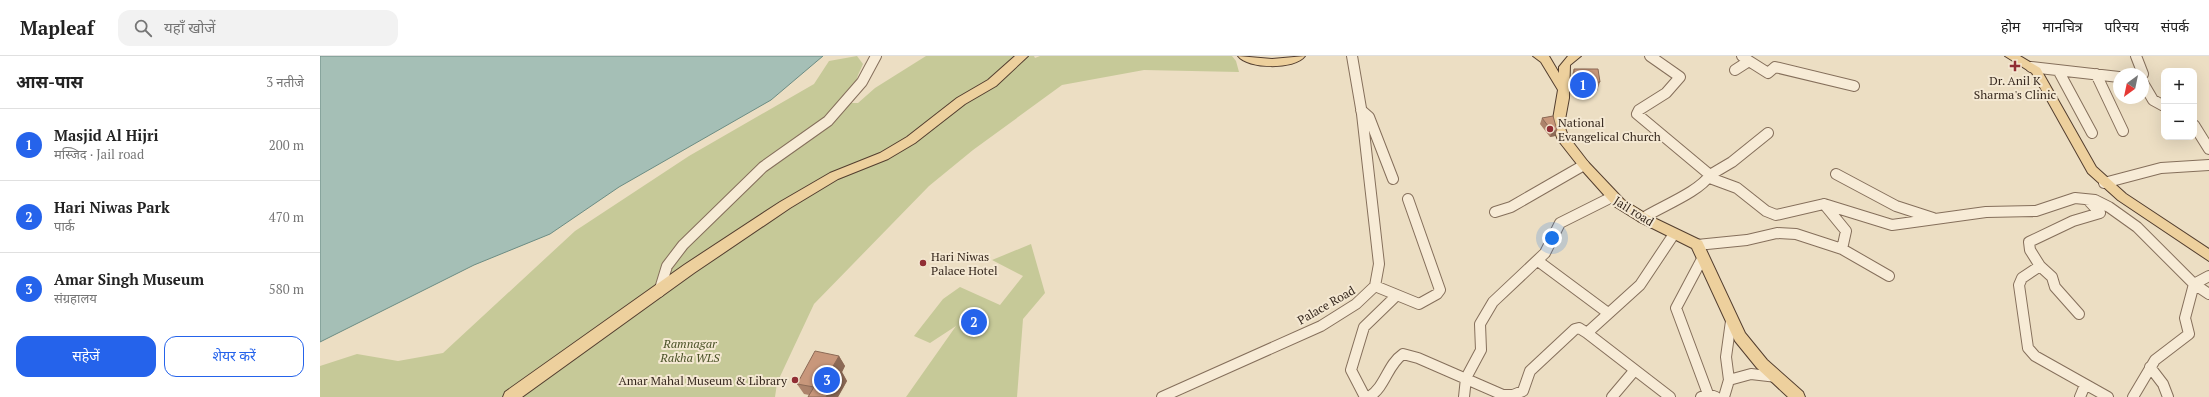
<!DOCTYPE html>
<html lang="hi">
<head>
<meta charset="utf-8">
<style>
  :root { --surface:#fff; --page:#f2f2f2; --text:#222; --muted:#767676; --line:#e0e0e0; --accent:#2563eb }
  body { margin:0; font-family:"PT Serif","Noto Sans Devanagari",serif; background:var(--page); color:var(--text) }
  .controls { position:absolute; right:12px; top:12px; display:grid; overflow:hidden; border-radius:8px; box-shadow:0 4px 16px #0002 }
  .controls button { width:36px; height:36px; display:grid; place-items:center; padding:0; border:0; border-bottom:1px solid var(--line); background:var(--surface); color:var(--text); font:20px sans-serif }
  .compass { position:absolute; left:1793px; top:12px; width:36px; height:36px; border-radius:50%; background:var(--surface); box-shadow:0 4px 16px #0002; rotate:213deg }
  .you { position:absolute; left:1232px; top:182px; width:14px; height:14px; margin:-10px; border:3px solid #fff; border-radius:50%; background:#1a73e8; box-shadow:0 0 0 6px #1a73e833 }
  .badge { display:grid; place-items:center; width:26px; height:26px; border-radius:50%; background:var(--accent); color:#fff; font-size:13px; font-weight:700 }
  .pin { position:absolute; translate:-50% -50%; border:2px solid #fff; box-shadow:0 1px 4px #0006 }
  .list { margin:0; padding:0; list-style:none }
  h2 { display:flex; justify-content:space-between; align-items:center; height:52px; margin:0; padding:0 16px; font-size:17px }
  h2 small { font-size:13px; font-weight:400; color:var(--muted) }
  .list li { display:grid; grid-template-columns:26px 1fr auto; gap:12px; align-items:center; box-sizing:border-box; height:72px; padding:0 16px; border-top:1px solid var(--line) }
  .list b { display:block; font-size:15px; white-space:nowrap }
  .list p { margin:0; font-size:13px; white-space:nowrap; color:var(--muted) }
  .list em { font-size:13px; font-style:normal; color:var(--muted) }
  .actions { display:flex; gap:8px; padding:12px 16px }
  .actions a { flex:1; padding:9px 0; border:1px solid var(--accent); border-radius:12px; text-align:center; font-size:14px; color:var(--accent) }
  .actions .main { background:var(--accent); color:#fff }
  .icon { flex:none; width:22px; height:22px; fill:none; stroke:currentColor; stroke-width:2; stroke-linecap:round; stroke-linejoin:round }
  .map { position:relative; flex:none; width:1889px; height:341px; overflow:hidden }
  header { display:flex; align-items:center; gap:24px; box-sizing:border-box; height:56px; padding:0 20px; background:var(--surface); border-bottom:1px solid var(--line) }
  header strong { font-size:19px }
  nav { display:flex; gap:22px; margin-inline-start:auto; font-size:14px }
  .search { width:280px; height:36px; background:var(--page); display:flex; align-items:center; gap:10px; box-sizing:border-box; padding:0 14px; border-radius:12px; color:var(--muted); font-size:15px }
  main { display:flex }
  aside { flex:1; background:var(--surface) }
  .map>svg:first-child { display:block }
  .green { fill:#c6c998 }
  .water { fill:#a5bfb6; stroke:#6c8c83 }
  .lines { fill:none; stroke-linecap:round; stroke-linejoin:round }
  .minor-casing { stroke:#856f5b; stroke-width:12 }
  .major-casing { stroke:#533e2f; stroke-width:2 }
  .minor { stroke:#f7ebd6; stroke-width:10 }
  .major { fill:#edd09d; fill-rule:evenodd }
  .wall { fill:#ac826a }
  .shaded-wall { fill:#8c6a56 }
  .building { fill:#c8977b; stroke:#8c6a56 }
  .poi-dot { fill:#912e34; stroke:#f4e8d2; stroke-width:1.5 }
  .labels { text-anchor:middle; dominant-baseline:central; stroke-width:4; stroke-linejoin:round; paint-order:stroke }
  .poi-label { font-size:12px; fill:#36281e; stroke:#f4e8d2; text-anchor:start }
  .street-label { font-size:12px; fill:#36281e; stroke:#f4e8d2 }
  .park-label { font-size:12px; font-style:italic; fill:#495126; stroke:#f4e8d2 }
</style>
</head>
<body>
<header>
<strong>Mapleaf</strong>
<div class="search"><svg class="icon" aria-label="search" viewBox="0 0 24 24"><circle cx="10" cy="10" r="6"/><path d="M15 15l6 6"/></svg>यहाँ खोजें</div>
<nav><a>होम</a><a>मानचित्र</a><a>परिचय</a><a>संपर्क</a></nav>
</header>
<main>
<aside>
<h2>आस-पास<small>3 नतीजे</small></h2>
<ul class="list">
<li><span class="badge">1</span><div><b>Masjid Al Hijri</b><p>मस्जिद · Jail road</p></div><em>200 m</em></li>
<li><span class="badge">2</span><div><b>Hari Niwas Park</b><p>पार्क</p></div><em>470 m</em></li>
<li><span class="badge">3</span><div><b>Amar Singh Museum</b><p>संग्रहालय</p></div><em>580 m</em></li>
</ul>
<div class="actions"><a class="main">सहेजें</a><a>शेयर करें</a></div>
</aside>
<div class="map">
<svg width="1889" height="341" viewBox="0 0 1889 341">
  <rect width="100%" height="100%" fill="#ecdec3"/>
  <!-- green -->
  <path class="green" d="M 537,0 L 543,8 L 538,19 L 530,47 L 538,47 L 555,32 L 606,0 L 714,0 L 715,2 L 720,0 L 912,0 L 916,5 L 919,16 L 824,14 L 742,29 L 653,94 L 609,130 L 494,248 L 457,327 L 455,341 L 0,341 L 0,310 L 37,298 L 78,305 L 123,297 L 255,175 L 369,100 L 494,28 L 509,5 Z
    M 711,188 L 725,237 L 703,263 L 697,341 L 586,341 L 636,270 L 610,287 L 594,280 L 623,243 L 640,231 L 680,249 L 703,220 L 672,204 Z"/>
  <!-- water -->
  <path class="water" d="M 0,0 L 503,0 L 451,44 L 299,131 L 230,178 L 154,209 L 0,286 Z"/>
  <g class="lines">
    <defs>
      <path id="minor" d="M 1330,0 L 1360,21 L 1346,37 L 1319,54 L 1317,58 L 1390,119
        M 1816,0 L 1823,18
        M 1429,5 L 1448,17 L 1455,11 L 1534,30
        M 1711,11 L 1799,21
        M 1415,14 L 1429,5 L 1422,0
        M 1738,14 L 1772,77
        M 1776,18 L 1803,75
        M 1823,27 L 1833,44 L 1844,50
        M 1041,54 L 1049,61 L 1073,123
        M 1874,69 L 1889,93
        M 1516,118 L 1576,150 L 1613,162
        M 1390,119 L 1412,106 L 1448,77
        M 1390,122 L 1417,132 L 1446,155 L 1456,159 L 1504,148 L 1572,169 L 1666,156 L 1716,155 L 1755,142 L 1775,144 L 1789,151 L 1817,171 L 1874,228 L 1889,238
        M 1784,127 L 1841,112 L 1889,109
        M 1504,148 L 1526,175 L 1522,193
        M 1175,156 L 1191,151 L 1264,109
        M 1323,162 C 1342,150 1379,136 1390,119
        M 1377,189 L 1427,184 L 1457,177 L 1476,178 L 1522,193 L 1569,220
        M 1383,201 L 1356,252 L 1388,338
        M 1218,205 L 1288,257
        M 1720,210 L 1702,222 L 1699,229 L 1708,292 L 1715,300 L 1788,341
        M 1874,228 L 1889,220
        M 1055,230 L 1099,248 L 1117,238 L 1120,234 L 1088,143
        M 339,236 L 347,210 L 363,189 L 443,111 L 508,65 L 542,26 L 556,0
        M 1759,258 L 1735,231 L 1732,221 L 1720,210 L 1710,194 L 1709,186 L 1753,165 L 1780,157 L 1768,144
        M 1830,311 L 1843,328 L 1848,341
        M 1409,324 L 1431,318 L 1457,321
        M 842,341 L 1001,270 L 1036,248 L 1055,230 L 1059,208 L 1042,58 L 1032,0
        M 1045,341 L 1031,314 L 1044,271 L 1076,240
        M 1049,341 C 1066,330 1067,309 1083,298 L 1098,302 L 1183,339 L 1193,339 L 1203,335 L 1210,315 L 1255,273 L 1259,272 L 1267,277
        M 1144,341 L 1146,322 L 1161,294 L 1160,268 L 1173,246 L 1225,197 L 1240,167 L 1292,141
        M 1292,341 L 1314,315
        M 1350,341 L 1267,277 L 1320,229 L 1354,178
        M 1381,341 L 1388,338 L 1396,341
        M 1404,341 L 1409,324 L 1406,301 L 1411,265
        M 1760,341 L 1765,329
        M 1813,341 L 1835,304 L 1869,278 L 1865,262 L 1874,228"/>
      <path id="major" d="M 695,0 L 708,0 L 676,30 L 645,48 L 595,87 L 568,103 L 518,123 L 470,152 L 374,217 L 202,341 L 183,341 L 185,336 L 364,209 L 460,146 L 510,117 L 560,97 L 587,81 L 637,42 L 668,24 Z
        M 918,0 L 952,3 L 985,0 C 975,14 927,13 918,0 Z
        M 1213,0 L 1229,0 L 1239,17 L 1239,11 L 1248,0 L 1261,0 L 1250,9 L 1249,42 L 1244,69 L 1248,80 L 1268,106 L 1304,144 L 1328,159 L 1382,185 L 1425,277 L 1447,304 L 1483,336 L 1485,341 L 1468,341 L 1437,312 L 1415,285 L 1372,192 L 1318,165 L 1294,150 L 1260,112 L 1238,84 L 1232,69 L 1238,34 L 1221,6 Z
        M 1685,0 L 1700,0 L 1720,12 L 1776,111 L 1806,138 L 1889,193 L 1889,205 L 1798,144 L 1768,117 L 1712,17 Z"/>
    </defs>
    <!-- minor casing -->
    <use href="#minor" class="minor-casing"/>
    <!-- major casing -->
    <use href="#major" class="major-casing"/>
    <!-- minor -->
    <use href="#minor" class="minor"/>
    <!-- major -->
    <use href="#major" class="major"/>
  </g>
  <!-- wall -->
  <path class="wall" d="M 1254,13 L 1280,26 L 1277,35 L 1251,36 L 1251,22 Z
    M 1233,60 L 1235,80 L 1230,81 L 1220,68 L 1222,62 Z
    M 519,300 L 525,310 L 522,316 L 527,325 L 518,341 L 488,341 L 489,339 L 484,338 L 477,328 Z"/>
  <!-- shaded-wall -->
  <path class="shaded-wall" d="M 1237,74 L 1235,80 L 1230,81 L 1232,75 Z
    M 519,300 L 525,310 L 522,316 L 527,325 L 518,341 L 506,341 L 512,312 Z"/>
  <!-- building -->
  <path class="building" d="M 1254,13 L 1278,13 L 1280,26 L 1254,27 Z
    M 1233,60 L 1237,74 L 1232,75 L 1222,62 Z
    M 495,295 L 519,300 L 512,312 L 521,315 L 506,341 L 488,341 L 494,331 L 477,328 Z"/>
  <!-- markers -->
  <g class="poi-dot">
    <path d="M1693 4h4v4h4v4h-4v4h-4v-4h-4v-4h4z"/>
    <circle cx="1230" cy="73" r="4"/>
    <circle cx="603" cy="207" r="4"/>
    <circle cx="475" cy="324" r="4"/>
  </g>
  <g class="labels">
    <!-- poi labels -->
    <g class="poi-label">
      <text x="1695" y="24" text-anchor="middle">Dr. Anil K<tspan x="1695" dy="14">Sharma's Clinic</tspan></text>
      <text x="1238" y="66">National<tspan x="1238" dy="14">Evangelical Church</tspan></text>
      <text x="611" y="200">Hari Niwas<tspan x="611" dy="14">Palace Hotel</tspan></text>
      <text x="467" y="324" text-anchor="end">Amar Mahal Museum &amp; Library</text>
    </g>
    <!-- street labels -->
    <g class="street-label">
      <text transform="translate(1314 155) rotate(32)">Jail road</text>
      <text transform="translate(1006 249) rotate(-30)">Palace Road</text>
    </g>
    <!-- park labels -->
    <g class="park-label">
      <text x="370" y="287">Ramnagar<tspan x="370" dy="14">Rakha WLS</tspan></text>
    </g>
  </g>
</svg>
<div class="controls">
<button>+</button>
<button>−</button>
</div>
<svg class="compass" viewBox="-18 -18 36 36"><path d="M0-13l5 13h-10z" fill="#e53935"/><path d="M0 13l5-13h-10z" fill="#767676"/></svg>
<div class="you"></div>
<div class="pin badge" style="left:1263px;top:29px">1</div>
<div class="pin badge" style="left:654px;top:266px">2</div>
<div class="pin badge" style="left:507px;top:324px">3</div>
</div>
</main>
</body>
</html>
